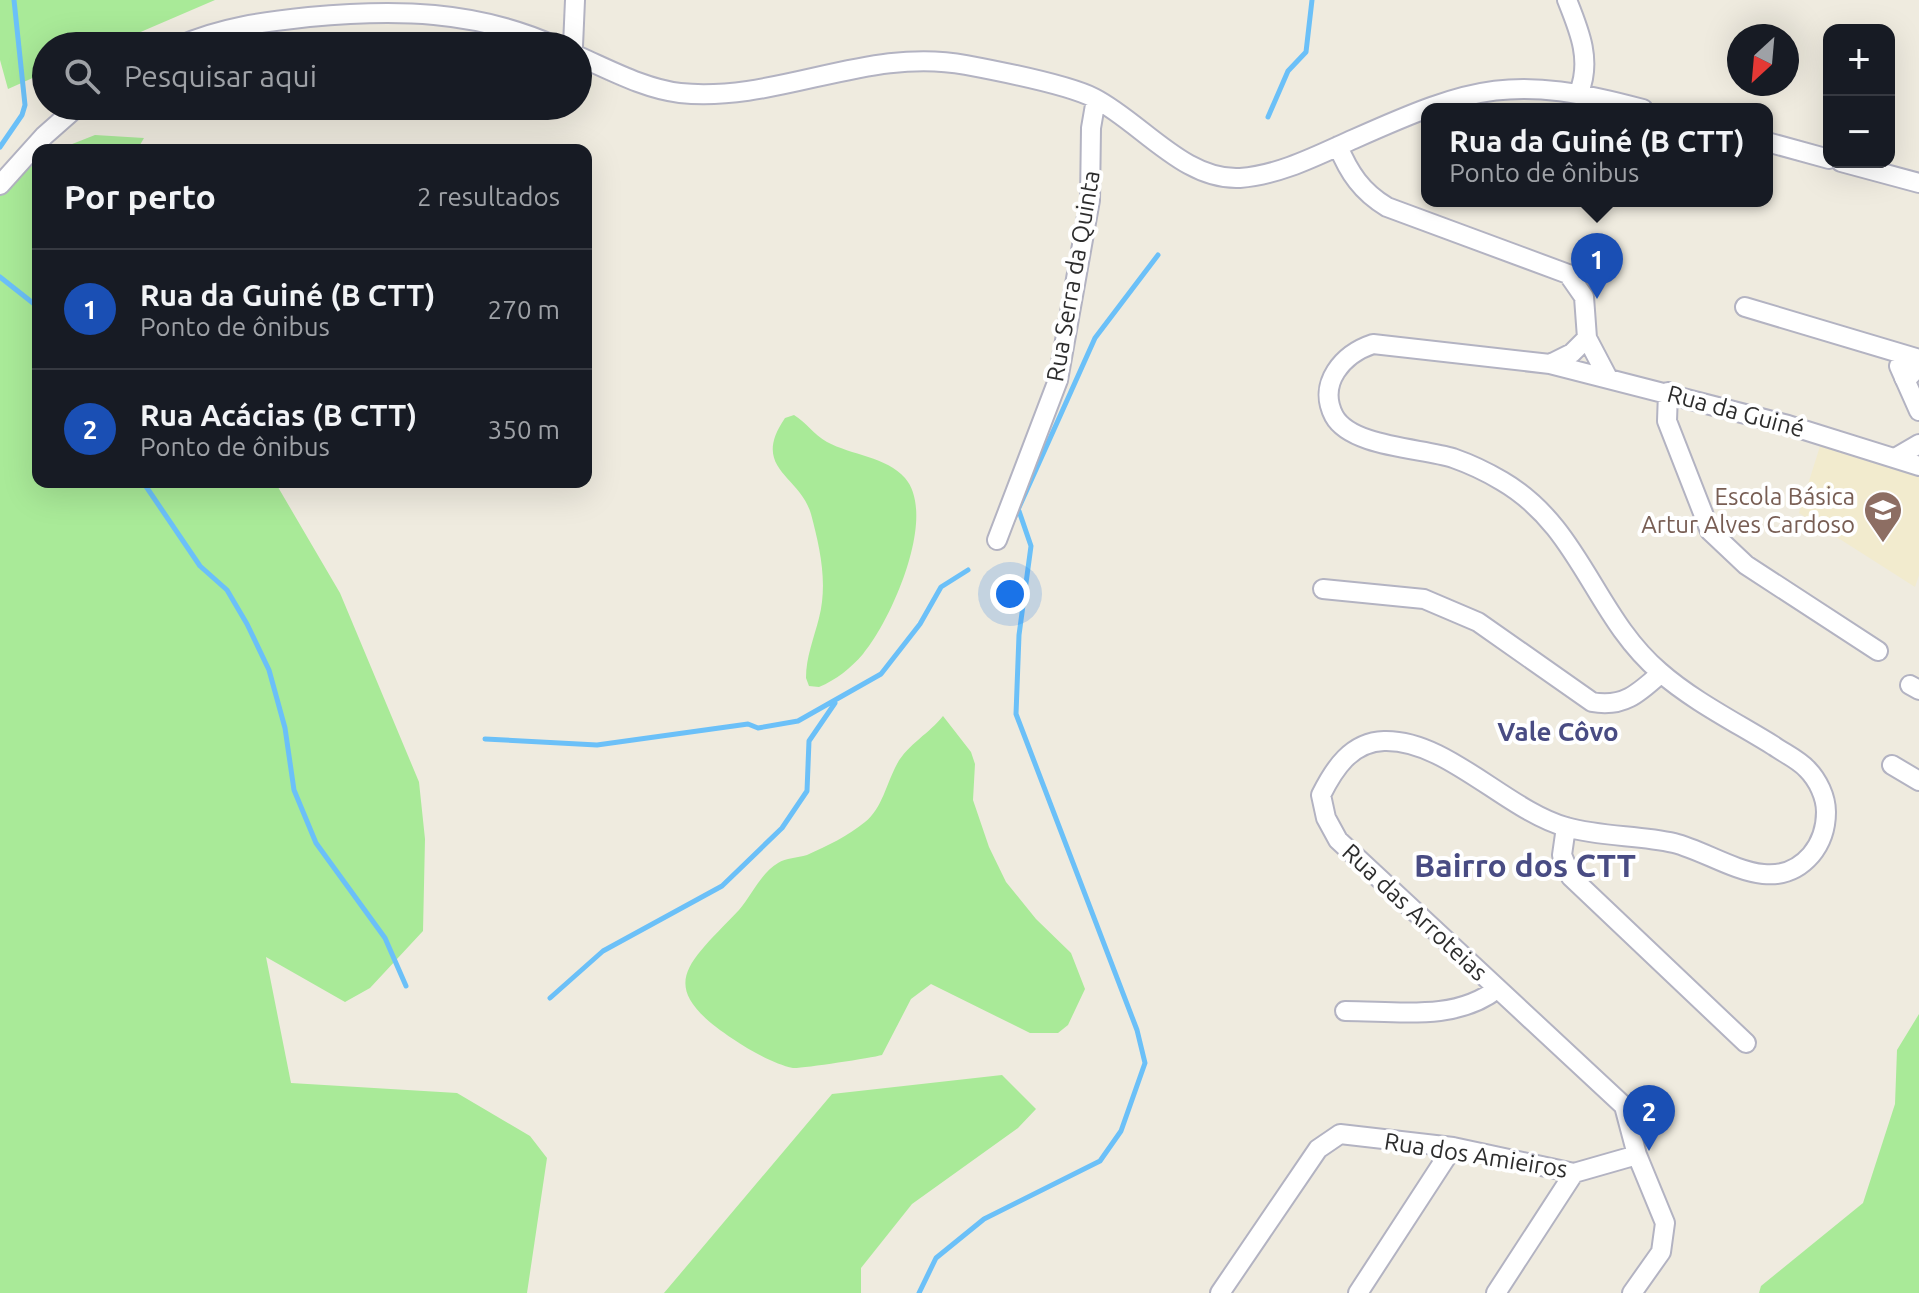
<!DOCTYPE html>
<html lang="pt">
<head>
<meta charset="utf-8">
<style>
  :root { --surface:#171b24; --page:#242831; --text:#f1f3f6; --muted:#9ea1a6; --line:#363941; --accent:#7c3aed }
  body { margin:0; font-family:Ubuntu,sans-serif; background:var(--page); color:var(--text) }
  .controls { position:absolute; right:24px; top:24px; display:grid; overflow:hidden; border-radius:16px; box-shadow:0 8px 32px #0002 }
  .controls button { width:72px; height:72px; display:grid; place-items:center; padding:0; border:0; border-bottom:2px solid var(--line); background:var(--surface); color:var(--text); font:40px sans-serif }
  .compass { position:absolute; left:1727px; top:24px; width:72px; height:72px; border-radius:50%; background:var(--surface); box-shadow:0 8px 32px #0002; rotate:206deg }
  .you { position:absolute; left:1010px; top:594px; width:28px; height:28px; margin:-20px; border:6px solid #fff; border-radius:50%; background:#1a73e8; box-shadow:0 0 0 12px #1a73e833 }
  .badge { display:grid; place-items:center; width:52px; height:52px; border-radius:50%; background:var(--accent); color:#fff; font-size:26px; font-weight:700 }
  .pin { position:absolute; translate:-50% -66px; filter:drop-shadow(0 2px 4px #0008) }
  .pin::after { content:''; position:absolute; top:42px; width:28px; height:24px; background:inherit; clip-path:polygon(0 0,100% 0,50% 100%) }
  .popup { position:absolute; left:1421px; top:103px; width:352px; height:104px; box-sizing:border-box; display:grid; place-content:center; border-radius:16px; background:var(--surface); filter:drop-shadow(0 2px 6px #0005); font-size:26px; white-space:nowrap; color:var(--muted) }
  .popup b { font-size:30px; color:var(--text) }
  .popup::after { content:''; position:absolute; left:50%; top:100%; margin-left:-16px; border:16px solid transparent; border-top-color:var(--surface) }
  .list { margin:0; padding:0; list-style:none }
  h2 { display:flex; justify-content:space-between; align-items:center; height:104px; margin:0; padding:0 32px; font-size:34px }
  h2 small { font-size:26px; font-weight:400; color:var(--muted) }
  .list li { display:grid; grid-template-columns:52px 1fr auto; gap:24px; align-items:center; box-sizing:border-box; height:120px; padding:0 32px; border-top:2px solid var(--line) }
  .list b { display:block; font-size:30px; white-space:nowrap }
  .list p { margin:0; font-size:26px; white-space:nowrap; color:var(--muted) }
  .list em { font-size:26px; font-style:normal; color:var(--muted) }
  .icon { flex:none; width:44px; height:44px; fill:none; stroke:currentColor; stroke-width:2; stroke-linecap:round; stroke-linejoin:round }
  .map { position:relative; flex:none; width:1919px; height:1293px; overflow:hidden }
  .search { position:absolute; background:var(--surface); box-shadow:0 8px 32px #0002; left:32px; top:32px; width:560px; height:88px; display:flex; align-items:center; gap:20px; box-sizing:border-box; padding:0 28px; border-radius:44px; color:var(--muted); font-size:30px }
  .panel { position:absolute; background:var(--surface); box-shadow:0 8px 32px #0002; left:32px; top:144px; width:560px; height:344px; border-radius:16px }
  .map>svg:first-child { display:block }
  .education { fill:#f2ebce }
  .green { fill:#a9ea98 }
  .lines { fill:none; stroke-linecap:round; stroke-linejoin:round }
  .stream { stroke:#6bc0f8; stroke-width:5 }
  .minor-casing { stroke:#b3b3c2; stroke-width:22 }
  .tertiary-casing { stroke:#b3b3c2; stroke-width:26 }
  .minor { stroke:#fff; stroke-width:18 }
  .tertiary { stroke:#fff; stroke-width:22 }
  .labels { text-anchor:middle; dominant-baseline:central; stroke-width:8; stroke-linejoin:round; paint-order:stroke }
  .street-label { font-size:24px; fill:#2d2d2d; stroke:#fff }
  .education-label { font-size:24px; fill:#785e54; stroke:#fff; text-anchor:end }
  .neighbourhood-label { font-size:26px; font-weight:bold; fill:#494c83; stroke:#fff }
  .district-label { font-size:32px; font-weight:bold; fill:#494c83; stroke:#fff }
</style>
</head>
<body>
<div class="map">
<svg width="1919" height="1293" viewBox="0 0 1919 1293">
  <rect width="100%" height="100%" fill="#efebdf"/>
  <!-- education -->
  <path class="education" d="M 1821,443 L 1919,475 L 1919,575 L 1915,587 L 1799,513 Z"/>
  <!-- green -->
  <path class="green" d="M 0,0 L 215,0 L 108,46 L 46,46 L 46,72 L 8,89 L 0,60 Z
    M 95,135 L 144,138 L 137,150 L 57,150 Z
    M 38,161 L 38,482 L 275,482 L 340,593 L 419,782 L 425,839 L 423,931 L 370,988 L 345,1002 L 266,957 L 291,1083 L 457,1093 L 530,1136 L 547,1158 L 527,1293 L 0,1293 L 0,190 Z
    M 794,415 C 806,422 814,435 827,442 C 851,455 887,457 905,478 C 938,516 891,621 863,654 C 851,668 836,680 819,687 L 809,686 L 806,678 C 806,657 814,638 819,618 C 828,583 820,548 811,514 C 800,475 750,469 785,418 Z
    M 943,716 L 971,752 L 975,764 L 973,800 L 989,847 L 1006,882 L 1036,919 L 1071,953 L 1085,989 L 1068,1025 L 1058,1033 L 1030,1033 L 931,984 L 911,999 L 882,1055 C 871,1058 799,1069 793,1068 C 774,1064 749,1050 733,1039 C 653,986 687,965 739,910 C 752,895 761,873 778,863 C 786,858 797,858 807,855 C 827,846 848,836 865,822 C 882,809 887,782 897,764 C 908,744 930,733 943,716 Z
    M 1919,1014 L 1919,1293 L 1759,1293 L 1761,1286 L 1863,1203 L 1895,1104 L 1897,1050 Z
    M 1002,1075 L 1036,1109 L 1018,1128 L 912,1204 L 861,1268 L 861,1293 L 664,1293 L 832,1094 Z"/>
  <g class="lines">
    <!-- stream -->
    <path class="stream" d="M 1268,117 L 1288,71 L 1306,52 L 1312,0
      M 0,147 L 22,115 L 25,105 L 14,0
      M 0,277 L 38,307
      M 143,482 L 200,566 L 227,590 L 247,624 L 269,670 L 285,728 L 294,790 L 316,843 L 385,938 L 406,986
      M 1012,523 L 1095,338 L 1158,255
      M 485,739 L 597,745 L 748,724 L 758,728 L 798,721 L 881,674 L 920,624 L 941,587 L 968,570
      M 550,998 L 603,951 L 722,886 L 782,828 L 807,791 L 809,741 L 835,703
      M 919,1293 L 936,1258 L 984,1219 L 1100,1161 L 1121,1131 L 1145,1063 L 1137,1030 L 1016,714 L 1019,635 L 1031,546 L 1019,511"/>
    <defs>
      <path id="minor" d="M 1567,0 C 1579,30 1592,60 1579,92
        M 179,46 C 222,27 263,22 309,17 C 395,9 475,10 555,46
        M 573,46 L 575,0
        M 578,56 C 610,70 645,89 680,93 C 778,103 868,46 966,65 C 998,71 1067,84 1094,98 C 1141,122 1184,181 1240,178 C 1280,175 1318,155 1354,139 C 1475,85 1513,74 1643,109
        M 1767,142 L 1829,159
        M 1338,146 C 1349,173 1362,192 1387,207 L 1568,274 L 1584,297 L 1587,338 L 1572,353 L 1550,364 L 1373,344 C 1343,354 1317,383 1334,416 C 1351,447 1421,448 1453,458 C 1470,464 1487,472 1502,481 C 1581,527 1594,616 1660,672 C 1693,701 1737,723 1774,746 C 1784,753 1799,760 1807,769 C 1818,780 1826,797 1826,812 C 1826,828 1821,843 1811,855 C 1772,900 1718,854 1674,843 C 1639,835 1601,837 1566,827 C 1506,810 1446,739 1384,741 C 1351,742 1334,769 1321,795 L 1326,818 L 1338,840 L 1624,1106 L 1637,1155 L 1665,1223 L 1661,1252 L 1632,1293
        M 1841,162 L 1919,183
        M 0,185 L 44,136 L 78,106
        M 1745,307 L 1919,359
        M 1587,338 L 1608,378
        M 1550,364 L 1788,425 L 1919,466
        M 1899,366 L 1919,411
        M 1668,392 L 1667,421 L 1710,531 L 1746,565 L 1878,651
        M 1895,458 L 1919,444
        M 997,540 L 1058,380 L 1090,200 L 1091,128 L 1096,99
        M 1323,589 L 1424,599 L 1478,622 L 1592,702 C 1623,708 1639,693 1661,673
        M 1910,685 L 1919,690
        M 1892,765 L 1919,781
        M 1566,827 L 1562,855 L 1571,877 L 1746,1043
        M 1345,1011 C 1396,1011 1455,1022 1497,989
        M 1220,1293 L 1318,1149 L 1340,1134 L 1453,1147 L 1574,1173 L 1637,1155
        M 1358,1293 L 1453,1147
        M 1496,1293 L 1574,1173"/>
      <path id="tertiary" d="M 1906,377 L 1919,363"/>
    </defs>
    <!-- minor casing -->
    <use href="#minor" class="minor-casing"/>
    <!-- tertiary casing -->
    <use href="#tertiary" class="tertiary-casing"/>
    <!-- minor -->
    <use href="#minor" class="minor"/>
    <!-- tertiary -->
    <use href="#tertiary" class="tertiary"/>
  </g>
  <!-- icons -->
  <defs>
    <symbol id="school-pin" viewBox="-11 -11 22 30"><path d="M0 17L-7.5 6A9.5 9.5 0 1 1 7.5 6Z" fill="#8d6e63" stroke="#fff"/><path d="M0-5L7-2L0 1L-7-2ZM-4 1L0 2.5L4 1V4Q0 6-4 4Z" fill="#fff"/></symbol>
  </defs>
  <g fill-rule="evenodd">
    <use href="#school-pin" x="1861" y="488" width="44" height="60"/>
  </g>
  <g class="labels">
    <!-- street labels -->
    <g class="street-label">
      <text transform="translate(1073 276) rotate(-80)">Rua Serra da Quinta</text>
      <text transform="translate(1736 411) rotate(15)">Rua da Guiné</text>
      <text transform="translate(1415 912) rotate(43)">Rua das Arroteias</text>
      <text transform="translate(1476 1155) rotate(9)">Rua dos Amieiros</text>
    </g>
    <!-- education labels -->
    <g class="education-label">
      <text x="1855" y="496">Escola Básica<tspan x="1855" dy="28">Artur Alves Cardoso</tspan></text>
    </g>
    <!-- neighbourhood labels -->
    <g class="neighbourhood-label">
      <text x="1558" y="731">Vale Côvo</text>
    </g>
    <!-- district labels -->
    <g class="district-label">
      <text x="1525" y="865">Bairro dos CTT</text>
    </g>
  </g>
</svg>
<div class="controls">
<button>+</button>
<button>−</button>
</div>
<svg class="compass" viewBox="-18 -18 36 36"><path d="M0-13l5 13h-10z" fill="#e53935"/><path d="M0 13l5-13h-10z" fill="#9ea1a6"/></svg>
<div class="you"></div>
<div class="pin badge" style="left:1597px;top:299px;background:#1a4fb4">1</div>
<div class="popup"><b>Rua da Guiné (B CTT)</b>Ponto de ônibus</div>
<div class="pin badge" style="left:1649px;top:1151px;background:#1a4fb4">2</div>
<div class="search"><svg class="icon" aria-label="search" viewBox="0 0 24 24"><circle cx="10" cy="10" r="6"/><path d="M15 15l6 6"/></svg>Pesquisar aqui</div>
<section class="panel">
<h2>Por perto<small>2 resultados</small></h2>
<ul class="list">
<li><span class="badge" style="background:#1a4fb4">1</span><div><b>Rua da Guiné (B CTT)</b><p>Ponto de ônibus</p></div><em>270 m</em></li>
<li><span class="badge" style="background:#1a4fb4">2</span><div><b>Rua Acácias (B CTT)</b><p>Ponto de ônibus</p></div><em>350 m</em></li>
</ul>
</section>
</div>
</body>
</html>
